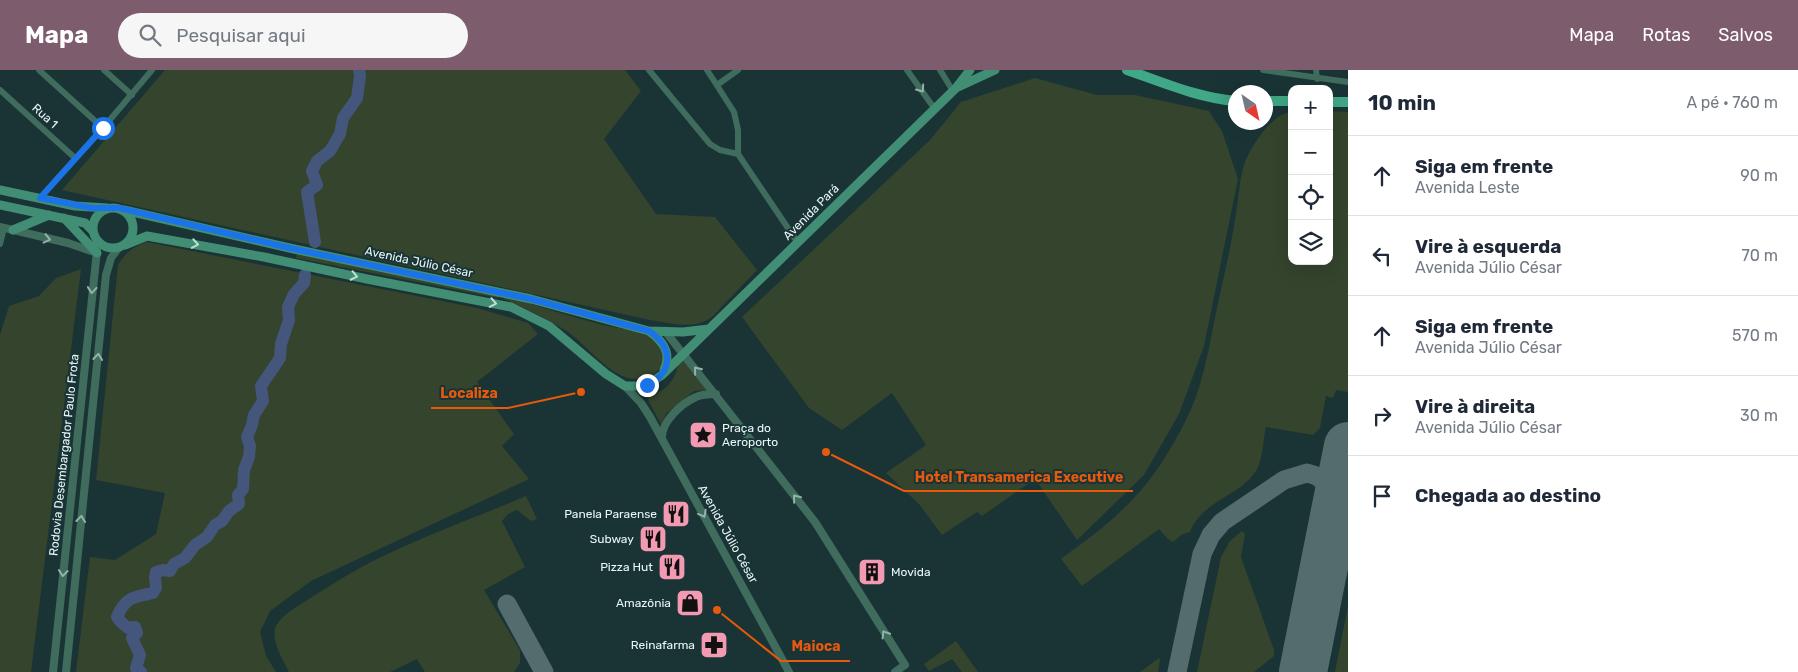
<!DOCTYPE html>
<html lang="pt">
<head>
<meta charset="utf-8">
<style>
  :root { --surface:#fff; --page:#f6f6f7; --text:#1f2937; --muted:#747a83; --line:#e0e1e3; --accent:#7d5c6e }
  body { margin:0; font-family:Rubik,sans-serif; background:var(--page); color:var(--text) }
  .controls { position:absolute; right:15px; top:15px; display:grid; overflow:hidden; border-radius:10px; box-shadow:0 5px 20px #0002 }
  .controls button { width:45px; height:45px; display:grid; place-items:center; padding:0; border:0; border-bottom:1px solid var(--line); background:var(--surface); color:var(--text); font:25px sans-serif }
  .compass { position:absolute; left:1228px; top:15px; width:45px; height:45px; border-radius:50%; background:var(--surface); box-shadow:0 5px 20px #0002; rotate:146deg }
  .stop { position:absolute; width:15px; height:15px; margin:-11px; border:4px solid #1a73e8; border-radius:50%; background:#fff }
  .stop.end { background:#1a73e8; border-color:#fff; box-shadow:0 1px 5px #0008 }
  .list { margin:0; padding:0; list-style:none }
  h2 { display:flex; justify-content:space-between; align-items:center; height:65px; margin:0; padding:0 20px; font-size:21px }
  h2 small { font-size:16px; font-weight:400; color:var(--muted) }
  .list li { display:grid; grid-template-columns:32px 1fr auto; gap:15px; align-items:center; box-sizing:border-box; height:80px; padding:0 20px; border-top:1px solid var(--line) }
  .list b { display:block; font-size:19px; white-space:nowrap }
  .list p { margin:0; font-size:16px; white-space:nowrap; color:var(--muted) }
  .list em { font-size:16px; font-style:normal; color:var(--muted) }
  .icon { flex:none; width:28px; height:28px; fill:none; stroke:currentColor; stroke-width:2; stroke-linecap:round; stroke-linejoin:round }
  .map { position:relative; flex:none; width:1348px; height:602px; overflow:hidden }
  header { display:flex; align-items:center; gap:30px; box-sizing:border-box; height:70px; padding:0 25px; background:var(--accent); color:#fff }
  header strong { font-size:24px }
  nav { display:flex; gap:28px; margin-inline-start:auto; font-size:18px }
  .search { width:350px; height:45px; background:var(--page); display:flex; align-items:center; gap:12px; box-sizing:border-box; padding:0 18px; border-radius:28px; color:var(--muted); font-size:19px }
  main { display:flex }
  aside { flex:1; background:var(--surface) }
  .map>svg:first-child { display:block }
  .green { fill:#34442d }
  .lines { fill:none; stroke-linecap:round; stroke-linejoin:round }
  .river { stroke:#45567d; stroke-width:12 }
  .taxiway { stroke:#556c6e; stroke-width:19 }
  .runway { stroke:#556c6e; stroke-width:48 }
  .minor { stroke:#3f6c5c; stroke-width:6 }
  .tertiary { stroke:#3f6c5c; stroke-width:8 }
  .secondary { stroke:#418e74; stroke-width:9 }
  .primary { stroke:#40a887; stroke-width:10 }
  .oneway { stroke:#94b2aa }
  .oneway2 { stroke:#beded8 }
  .route { stroke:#1a73e8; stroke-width:6 }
  .labels { text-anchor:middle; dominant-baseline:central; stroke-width:4; stroke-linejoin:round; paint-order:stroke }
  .street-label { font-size:12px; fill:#e8f8f9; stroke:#1a3436 }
  .poi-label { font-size:12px; fill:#e8f8f9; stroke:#1a3436; text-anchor:end }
  .leader { fill:none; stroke:#e8590c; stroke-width:2 }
  .callout-dot { fill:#e8590c; stroke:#1a3436; stroke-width:2 }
  .callout-label { font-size:14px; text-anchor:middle; font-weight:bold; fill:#e8590c; stroke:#1a3436; stroke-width:4; stroke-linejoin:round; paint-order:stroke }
</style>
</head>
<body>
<header>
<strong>Mapa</strong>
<div class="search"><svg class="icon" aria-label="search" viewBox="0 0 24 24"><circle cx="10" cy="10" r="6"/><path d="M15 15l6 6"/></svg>Pesquisar aqui</div>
<nav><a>Mapa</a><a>Rotas</a><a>Salvos</a></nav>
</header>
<main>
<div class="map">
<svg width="1348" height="602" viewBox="0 0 1348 602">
  <rect width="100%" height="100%" fill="#1a3436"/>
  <!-- green -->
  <path class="green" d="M 165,0 L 625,0 L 641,21 L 604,69 L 656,144 L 715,147 L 757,200 L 713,246 C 695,261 671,253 650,250 L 62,120 Z
    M 1035,8 L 1097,25 L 1135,25 L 1209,41 L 1222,61 L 1238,109 L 1204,276 L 1179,344 L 1144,405 L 1077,470 L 1035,409 L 982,446 L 977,442 L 942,465 L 919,434 L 886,403 L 926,375 L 892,323 L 842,360 L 809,338 L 742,247 L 930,70 L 961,32 Z
    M 1329,41 L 1348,42 L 1348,322 L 1336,320 L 1333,328 L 1326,326 L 1320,358 L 1313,365 L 1266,357 C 1263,370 1263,387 1257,399 C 1242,426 1202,430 1190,462 L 1181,465 L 1173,472 L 1168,469 L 1159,459 L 1082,516 L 1061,489 C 1082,473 1104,458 1123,439 C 1149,415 1170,382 1186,350 C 1202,319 1208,282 1215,248 C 1221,217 1229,187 1234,156 C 1238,137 1239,108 1245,92 C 1251,76 1273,42 1292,42 L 1292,191 L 1329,191 Z
    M 147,172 L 477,238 L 528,253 L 538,264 L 477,312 L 514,364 L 502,376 L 529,409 L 311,511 L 270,541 L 260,562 L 266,586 L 276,602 L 76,602 L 90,487 L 115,490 L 156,464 L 165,423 L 96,410 L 118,195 C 126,182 133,177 147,172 Z
    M 297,183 L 499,225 L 498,228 L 296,188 Z
    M 81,199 L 31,602 L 0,602 L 0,265 L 9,236 L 39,226 L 56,208 Z
    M 504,226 C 537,235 570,247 603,255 C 616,258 640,260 650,267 C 661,275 668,287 659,299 C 656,303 652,305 647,307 C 616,319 588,274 565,260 C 546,248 525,238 504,229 Z
    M 684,289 L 709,320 L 694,321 L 666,344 L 661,354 L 646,326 L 648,324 C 664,324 675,311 678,295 Z
    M 526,426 L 537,449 L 531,451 L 517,440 L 508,444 L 502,451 L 525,497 L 484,520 L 520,580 L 520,593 L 514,602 L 425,602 L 417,589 L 390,602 L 289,602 C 283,590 272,573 275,559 C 279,546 298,536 309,529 C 329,516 350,503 371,492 C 421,467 474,448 526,426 Z
    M 1242,461 L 1245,464 L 1241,487 L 1274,580 L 1274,586 L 1254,602 L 1197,602 L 1221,487 L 1230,471 Z
    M 1348,536 L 1348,602 L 1335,602 Z
    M 956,571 L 978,602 L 962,602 L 952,589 L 929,601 L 924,594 Z
    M 1159,588 L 1160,589 L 1158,602 L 1140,602 Z"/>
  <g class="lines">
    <!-- river -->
    <path class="river" d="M 315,172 L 307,122 L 317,115 L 312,101 L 317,91 L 330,81 L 340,64 L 343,48 L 357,28 L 360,6 L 359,0
      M 141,602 L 136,598 L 140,585 L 132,568 L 137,563 L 135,557 L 128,558 L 121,552 L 117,547 C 125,527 134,527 153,523 L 156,518 L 155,508 L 156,502 L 163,500 L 170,501 L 174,494 L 185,488 L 195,475 L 207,467 L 215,455 L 222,451 L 229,441 L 239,434 L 238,425 L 243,419 L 244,400 L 249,387 L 250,376 L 247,367 L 252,355 L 254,345 L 263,331 L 261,316 L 280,288 L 281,274 L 289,250 L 288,237 L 294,224 L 304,213 L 305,205"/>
    <!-- taxiway -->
    <path class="taxiway" d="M 1343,399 L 1348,400
      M 507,534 L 544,602
      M 1177,602 L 1202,484 L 1211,465 L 1222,452 L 1284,410 L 1307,403 L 1317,406 L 1328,415 L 1332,423 L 1335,441"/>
    <!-- runway -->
    <path class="runway" d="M 1303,602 L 1348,376"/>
    <!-- minor -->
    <path class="minor" d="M 39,0 L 103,58
      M 104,0 L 132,25
      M 649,0 L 710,74 L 720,80 L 738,84
      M 707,0 L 734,42 L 738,60 L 738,84 L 798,173
      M 907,0 L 934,38
      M 940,0 L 953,21
      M 1263,0 L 1348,12
      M 1316,0 L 1317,9
      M 717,15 L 738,0
      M 0,20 L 75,88
      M 40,128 L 103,58 L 152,0
      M 0,174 L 4,158"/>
    <!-- tertiary -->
    <path class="tertiary" d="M 0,157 L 68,173 L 97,183
      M 665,261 L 815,452 L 905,595 L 895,602
      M 625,316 L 641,333 L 650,347 L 789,602
      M 662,367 C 662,351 682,333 696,327 C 702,324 709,324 716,324
      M 53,602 L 98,171
      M 66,602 L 106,205 L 111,188 L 119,177"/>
    <!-- secondary -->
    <path class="secondary" d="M 956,18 L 995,0
      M 0,120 L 75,136 L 107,138
      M 0,135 L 85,153 L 93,161
      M93 158a20 20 0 1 1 40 0a20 20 0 1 1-40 0Z
      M 124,140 L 294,179 L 531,229 L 649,261 L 683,262 L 709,259
      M 64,148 L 97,183
      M 13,160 L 49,145
      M 125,175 L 147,166 L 264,187 L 367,209 L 511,237 L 549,256 L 606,304 L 625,316 L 640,316 L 647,315 L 662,305 L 956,18 L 970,0
      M 649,261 C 663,271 672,283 664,300"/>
    <!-- primary -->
    <path class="primary" d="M 1127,0 C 1162,12 1198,28 1236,31
      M 1266,31 L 1292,31
      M 1329,32 L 1348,32"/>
  </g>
  <!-- one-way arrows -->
  <defs><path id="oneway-chevron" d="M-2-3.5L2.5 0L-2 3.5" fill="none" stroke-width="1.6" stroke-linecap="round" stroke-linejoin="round" transform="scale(1.25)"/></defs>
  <g class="oneway">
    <use href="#oneway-chevron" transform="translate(921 19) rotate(55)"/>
    <use href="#oneway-chevron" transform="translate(47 169) rotate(13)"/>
    <use href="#oneway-chevron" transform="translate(92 220) rotate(95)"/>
    <use href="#oneway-chevron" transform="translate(98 287) rotate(-84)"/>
    <use href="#oneway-chevron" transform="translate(697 300) rotate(-129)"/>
    <use href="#oneway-chevron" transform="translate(796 428) rotate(-128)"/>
    <use href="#oneway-chevron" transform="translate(703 444) rotate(61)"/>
    <use href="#oneway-chevron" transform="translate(81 449) rotate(-84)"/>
    <use href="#oneway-chevron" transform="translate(63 503) rotate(96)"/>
    <use href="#oneway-chevron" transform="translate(885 564) rotate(-122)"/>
  </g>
  <g class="oneway2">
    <use href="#oneway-chevron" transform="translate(195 174) rotate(10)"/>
    <use href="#oneway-chevron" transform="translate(354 206) rotate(12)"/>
    <use href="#oneway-chevron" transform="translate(493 233) rotate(11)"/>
  </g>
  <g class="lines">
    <!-- route -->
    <path class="route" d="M 103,58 L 40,128 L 92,138 L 119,138 L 294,179 L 531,229 L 649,261 C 673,277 674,302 647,315"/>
  </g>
  <!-- icons -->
  <defs>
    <symbol id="sight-square" viewBox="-11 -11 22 22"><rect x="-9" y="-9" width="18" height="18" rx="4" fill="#f19ab2" stroke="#1a3436"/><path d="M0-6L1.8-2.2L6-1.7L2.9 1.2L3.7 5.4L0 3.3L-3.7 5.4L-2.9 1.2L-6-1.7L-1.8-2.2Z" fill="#111"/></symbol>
    <symbol id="restaurant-square" viewBox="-11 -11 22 22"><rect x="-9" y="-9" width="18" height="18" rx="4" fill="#f19ab2" stroke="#1a3436"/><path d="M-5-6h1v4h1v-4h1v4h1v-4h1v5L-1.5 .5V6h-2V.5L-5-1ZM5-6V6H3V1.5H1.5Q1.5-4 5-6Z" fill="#111"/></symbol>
    <symbol id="building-square" viewBox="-11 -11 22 22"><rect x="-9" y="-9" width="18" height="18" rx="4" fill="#f19ab2" stroke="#1a3436"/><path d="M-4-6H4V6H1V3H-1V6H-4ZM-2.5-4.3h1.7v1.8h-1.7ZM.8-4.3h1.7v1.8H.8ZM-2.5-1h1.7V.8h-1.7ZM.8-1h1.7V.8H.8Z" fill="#111"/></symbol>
    <symbol id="shop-square" viewBox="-11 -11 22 22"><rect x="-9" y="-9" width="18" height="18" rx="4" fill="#f19ab2" stroke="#1a3436"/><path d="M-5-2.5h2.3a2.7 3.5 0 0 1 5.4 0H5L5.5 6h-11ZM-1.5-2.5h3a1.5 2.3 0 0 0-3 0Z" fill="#111"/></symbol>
    <symbol id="pharmacy-square" viewBox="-11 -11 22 22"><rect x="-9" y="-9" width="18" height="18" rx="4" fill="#f19ab2" stroke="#1a3436"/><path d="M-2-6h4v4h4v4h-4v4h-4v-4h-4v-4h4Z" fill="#111"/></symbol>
  </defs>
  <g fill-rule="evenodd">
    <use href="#sight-square" x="687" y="349" width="32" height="32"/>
    <use href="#restaurant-square" x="660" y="428" width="32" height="32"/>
    <use href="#restaurant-square" x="637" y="453" width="32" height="32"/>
    <use href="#restaurant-square" x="656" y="481" width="32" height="32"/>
    <use href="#building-square" x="856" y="486" width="32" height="32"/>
    <use href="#shop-square" x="674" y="517" width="32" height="32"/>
    <use href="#pharmacy-square" x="698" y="559" width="32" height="32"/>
  </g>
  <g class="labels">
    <!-- street labels -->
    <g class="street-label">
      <text transform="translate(45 46) rotate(42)">Rua 1</text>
      <text transform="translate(811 142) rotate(-45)">Avenida Pará</text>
      <text transform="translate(419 192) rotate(12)">Avenida Júlio César</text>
      <text transform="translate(64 385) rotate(-84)">Rodovia Desembargador Paulo Frota</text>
      <text transform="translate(728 464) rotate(61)">Avenida Júlio César</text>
    </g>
    <!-- poi labels -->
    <g class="poi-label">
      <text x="722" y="358" text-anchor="start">Praça do<tspan x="722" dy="14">Aeroporto</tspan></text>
      <text x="657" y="444">Panela Paraense</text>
      <text x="634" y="469">Subway</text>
      <text x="653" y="497">Pizza Hut</text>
      <text x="891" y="502" text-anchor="start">Movida</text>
      <text x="671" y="533">Amazônia</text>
      <text x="695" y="575">Reinafarma</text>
    </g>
  </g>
  <!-- callouts -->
  <path class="leader" d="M581 322L508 338H431M826 382L904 421H1133M717 540L781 591H850"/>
  <g class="callout-dot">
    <circle cx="581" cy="322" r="5"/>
    <circle cx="826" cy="382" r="5"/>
    <circle cx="717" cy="540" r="5"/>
  </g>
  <g class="callout-label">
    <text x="469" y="328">Localiza</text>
    <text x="1019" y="412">Hotel Transamerica Executive</text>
    <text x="816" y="581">Maioca</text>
  </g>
</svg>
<div class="controls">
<button>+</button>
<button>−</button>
<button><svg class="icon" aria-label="locate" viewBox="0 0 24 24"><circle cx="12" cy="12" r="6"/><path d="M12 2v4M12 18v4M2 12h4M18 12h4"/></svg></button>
<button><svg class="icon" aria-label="layers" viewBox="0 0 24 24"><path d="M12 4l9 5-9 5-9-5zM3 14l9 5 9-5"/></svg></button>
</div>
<svg class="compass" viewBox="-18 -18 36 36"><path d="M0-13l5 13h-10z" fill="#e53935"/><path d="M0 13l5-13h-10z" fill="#747a83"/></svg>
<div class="stop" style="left:103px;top:58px"></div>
<div class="stop end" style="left:647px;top:315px"></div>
</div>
<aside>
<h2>10 min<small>A pé · 760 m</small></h2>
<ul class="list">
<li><svg class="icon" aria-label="ahead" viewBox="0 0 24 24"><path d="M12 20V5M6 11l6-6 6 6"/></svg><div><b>Siga em frente</b><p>Avenida Leste</p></div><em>90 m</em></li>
<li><svg class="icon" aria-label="left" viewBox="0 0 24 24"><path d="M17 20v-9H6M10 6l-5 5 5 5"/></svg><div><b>Vire à esquerda</b><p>Avenida Júlio César</p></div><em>70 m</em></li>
<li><svg class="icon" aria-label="ahead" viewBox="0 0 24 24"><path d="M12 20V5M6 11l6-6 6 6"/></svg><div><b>Siga em frente</b><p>Avenida Júlio César</p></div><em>570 m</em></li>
<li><svg class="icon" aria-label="right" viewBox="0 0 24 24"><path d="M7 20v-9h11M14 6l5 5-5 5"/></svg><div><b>Vire à direita</b><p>Avenida Júlio César</p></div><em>30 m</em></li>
<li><svg class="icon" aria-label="arrive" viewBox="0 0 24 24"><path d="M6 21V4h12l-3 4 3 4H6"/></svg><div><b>Chegada ao destino</b></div></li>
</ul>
</aside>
</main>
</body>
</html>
